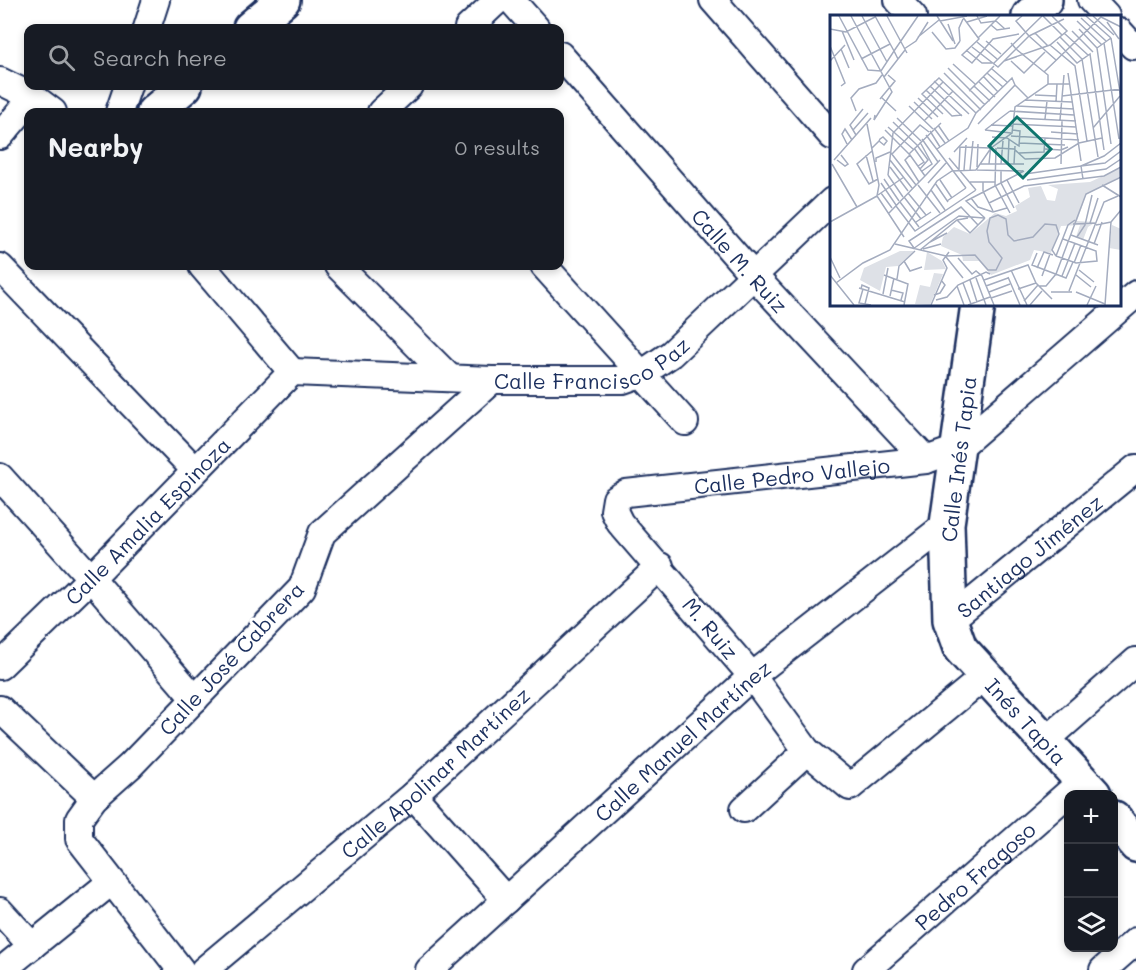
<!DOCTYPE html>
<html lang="en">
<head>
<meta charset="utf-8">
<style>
  :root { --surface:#171b24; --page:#242831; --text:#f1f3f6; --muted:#9ea1a6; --line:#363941 }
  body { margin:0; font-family:Mali,sans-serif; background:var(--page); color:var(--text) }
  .controls { position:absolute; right:18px; bottom:18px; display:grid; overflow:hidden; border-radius:12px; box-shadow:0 3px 9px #0003 }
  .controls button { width:54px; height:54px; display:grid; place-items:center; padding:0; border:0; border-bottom:2px solid var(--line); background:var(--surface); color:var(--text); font:30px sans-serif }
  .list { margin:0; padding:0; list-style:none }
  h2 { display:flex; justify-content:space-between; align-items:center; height:78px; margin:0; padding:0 24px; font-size:26px }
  h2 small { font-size:20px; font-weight:400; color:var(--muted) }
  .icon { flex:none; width:33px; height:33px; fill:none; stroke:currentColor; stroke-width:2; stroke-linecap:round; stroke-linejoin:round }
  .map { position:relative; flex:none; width:1136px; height:970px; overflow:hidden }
  .search { position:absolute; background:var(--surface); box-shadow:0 3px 9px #0003; left:24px; top:24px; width:540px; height:66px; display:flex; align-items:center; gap:15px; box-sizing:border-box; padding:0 21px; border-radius:12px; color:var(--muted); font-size:22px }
  .panel { position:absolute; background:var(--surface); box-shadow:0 3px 9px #0003; left:24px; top:108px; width:540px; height:162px; border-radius:12px }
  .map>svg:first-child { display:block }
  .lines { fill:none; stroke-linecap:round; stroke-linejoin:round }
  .street-casing { stroke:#1b2f5e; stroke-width:30 }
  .secondary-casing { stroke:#1b2f5e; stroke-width:38 }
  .street { stroke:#fff; stroke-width:26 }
  .secondary { stroke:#fff; stroke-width:33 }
  .labels { text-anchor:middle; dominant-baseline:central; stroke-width:6; stroke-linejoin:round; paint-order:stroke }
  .street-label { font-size:21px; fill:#1b2f5e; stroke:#fff }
  .inset-road { fill:none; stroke:#a4acbf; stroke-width:1.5 }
  .view { fill:#0f766e; fill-opacity:0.15; stroke:#0f766e; stroke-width:3 }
  .inset-edge { fill:none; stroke:#1b2f5e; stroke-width:3 }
</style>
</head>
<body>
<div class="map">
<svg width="1136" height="970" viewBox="0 0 1136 970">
  <rect width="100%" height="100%" fill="#fff"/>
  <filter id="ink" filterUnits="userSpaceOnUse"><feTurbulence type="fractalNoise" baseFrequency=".0167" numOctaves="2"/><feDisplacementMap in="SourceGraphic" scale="12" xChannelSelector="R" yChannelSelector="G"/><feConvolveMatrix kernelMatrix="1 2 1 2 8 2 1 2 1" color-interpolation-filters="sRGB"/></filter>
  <g filter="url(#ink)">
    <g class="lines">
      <defs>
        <g id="street">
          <path d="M 511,0 L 536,28"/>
          <path d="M 713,0 L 832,136"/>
          <path d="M 898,0 L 913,16"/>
          <path d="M 1091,0 L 1106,16"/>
          <path d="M 147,28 L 156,0"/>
          <path d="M 468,28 L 498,0"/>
          <path d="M 1120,32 L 1133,46"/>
          <path id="s1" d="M 560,55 L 752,274 L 926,460"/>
          <path d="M 0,81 L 33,97 L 53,112"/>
          <path d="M 119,112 L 128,86"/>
          <path d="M 381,112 L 409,86"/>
          <path d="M 0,136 L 33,97"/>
          <path d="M 202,266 L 292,372"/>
          <path d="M 338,266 L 450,378"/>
          <path d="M 544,266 L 685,422"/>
          <path d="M 0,267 L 195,470"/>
          <path id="s2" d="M 292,372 L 492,380 L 623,380 L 643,373 L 671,354 L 832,201"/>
          <path d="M 0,477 L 91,578 L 195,699"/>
          <path id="s3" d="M 950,620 L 1136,468"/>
          <path id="s4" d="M 0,666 L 91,578 L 292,372"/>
          <path id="s5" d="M 985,676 L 850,787 L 807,751 L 752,676 L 620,523 L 614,511 L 616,499 L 626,493 L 926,460 L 957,449 L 1136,294"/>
          <path d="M 0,709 L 94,798"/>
          <path d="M 1045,741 L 1136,661"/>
          <path d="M 413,795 L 506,900"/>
          <path d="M 744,809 L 807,751"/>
          <path d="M 0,911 L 32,946"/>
          <path d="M 2,970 L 111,882"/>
          <path d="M 181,970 L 79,839 L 79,819 L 94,798 L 130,766 L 302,588 L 322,533 L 492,380"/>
          <path id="s6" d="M 204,970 L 413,795 L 660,566"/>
          <path id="s7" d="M 429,970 L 752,676 L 947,524"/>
          <path id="s8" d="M 866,970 L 1082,781"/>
          <path d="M 1103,970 L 1136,941"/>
        </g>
        <g id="secondary">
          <path d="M 1029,16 L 1045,0"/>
          <path d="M 250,28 L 283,0"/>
          <path d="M 154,112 L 185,86"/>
          <path id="s9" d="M 978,304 L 947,524 L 950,620 L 960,648 L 1094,794"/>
          <path d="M 1114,818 L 1136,845"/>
        </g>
      </defs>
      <!-- street casing -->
      <use href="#street" class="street-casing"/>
      <!-- secondary casing -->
      <use href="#secondary" class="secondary-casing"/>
      <!-- street -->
      <use href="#street" class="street"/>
      <!-- secondary -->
      <use href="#secondary" class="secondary"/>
    </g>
  </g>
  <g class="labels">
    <!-- street labels -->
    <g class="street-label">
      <text stroke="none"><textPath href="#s1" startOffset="273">Calle M. Ruiz</textPath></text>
      <text stroke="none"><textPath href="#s2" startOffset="304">Calle Francisco Paz</textPath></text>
      <text transform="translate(958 459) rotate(-83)">Calle Inés Tapia</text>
      <text stroke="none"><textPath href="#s5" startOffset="730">Calle Pedro Vallejo</textPath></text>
      <text stroke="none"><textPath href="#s4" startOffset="207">Calle Amalia Espinoza</textPath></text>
      <text stroke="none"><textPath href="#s3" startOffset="102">Santiago Jiménez</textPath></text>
      <text transform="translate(711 628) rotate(50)">M. Ruiz</text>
      <text transform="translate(231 658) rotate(-47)">Calle José Cabrera</text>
      <text stroke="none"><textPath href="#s9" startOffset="447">Inés Tapia</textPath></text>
      <text stroke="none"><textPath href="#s7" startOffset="342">Calle Manuel Martínez</textPath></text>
      <text stroke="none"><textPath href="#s6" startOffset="304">Calle Apolinar Martínez</textPath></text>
      <text stroke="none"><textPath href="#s8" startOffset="144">Pedro Fragoso</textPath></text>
    </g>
  </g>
  <!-- overview -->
  <g transform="translate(830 15)">
    <rect width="291" height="291" fill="#fff"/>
    <path d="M 291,153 L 289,162 L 256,180 L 247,206 L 266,207 L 258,212 L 253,225 L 246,222 L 250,210 L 231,211 L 221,238 L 204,235 L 200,245 L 161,260 L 149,246 L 133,246 L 132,240 L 111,231 L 113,222 L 124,212 L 140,219 L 165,198 L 176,201 L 187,196 L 185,191 L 200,182 L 198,173 L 211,171 L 217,185 L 225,186 L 228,174 L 218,170 L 260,167 ZM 282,210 L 291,214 L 291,235 L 279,233 ZM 70,236 L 84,236 L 68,251 L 56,252 L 50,276 L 30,265 L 34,253 ZM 97,237 L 112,246 L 116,254 L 94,255 ZM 104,258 L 113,259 L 100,290 L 85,289 L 90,270 L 100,272 Z" fill="#dee1e7"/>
    <path class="inset-road" d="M 9,1 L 38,55 L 51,56 L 64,36 L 68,44M 21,1 L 62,77 L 44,105 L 45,100M 32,1 L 57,47M 45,1 L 64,36M 57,1 L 77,38M 107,1 L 123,26M 132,1 L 149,24 L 132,40 L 142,48 L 163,24 L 189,19M 147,1 L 151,8 L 166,6 L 175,14M 213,1 L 232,20M 256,1 L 281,23M 263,1 L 284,20M 251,3 L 276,26M 110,6 L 137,1M 247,6 L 272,30M 137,7 L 157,1M 277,7 L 289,24M 118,9 L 125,29M 161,10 L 167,15 L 180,13M 0,14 L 16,17 L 45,2M 249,14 L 267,33M 12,16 L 24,45M 242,16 L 263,37M 102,17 L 116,34 L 125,33 L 130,26M 205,18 L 218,31M 234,18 L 258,40M 88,22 L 109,5M 230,22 L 252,44 L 268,142M 148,23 L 170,1M 281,23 L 267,33 L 281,129M 281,23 L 291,83M 130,26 L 129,13 L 133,4M 156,26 L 171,39M 147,27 L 167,44M 227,27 L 247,48 L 260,39 L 274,135M 274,28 L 289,124M 220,30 L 245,51 L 257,126M 0,31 L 15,68 L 11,71M 142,32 L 168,52 L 186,34 L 181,28M 11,34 L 19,53M 74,34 L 86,26 L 98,7M 136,35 L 152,48 L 162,48M 64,36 L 88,1M 31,44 L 60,29M 226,45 L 199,21 L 234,4M 0,46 L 15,30M 174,46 L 220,30 L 237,16 L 222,1M 181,46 L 194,58 L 215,37M 123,49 L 145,69M 163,49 L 212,1M 118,53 L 155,90M 162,54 L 177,67M 214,57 L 271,2 L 291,12M 114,58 L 151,95M 157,58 L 173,72M 238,58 L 251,146M 153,61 L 168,77M 54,62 L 75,35M 104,66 L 139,99M 148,66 L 165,82M 218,69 L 240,69M 185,70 L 198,83M 100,71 L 132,101M 144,71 L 160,86M 96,75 L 122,101 L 132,100M 139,76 L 164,51M 205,80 L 226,81M 232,81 L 291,74M 51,82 L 66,96M 88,83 L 108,102M 50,84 L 65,66 L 58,60M 195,85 L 242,87M 84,87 L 102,104M 226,87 L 227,69M 79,91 L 103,114M 187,91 L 244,94M 26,96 L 21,83 L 29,74 L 46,68 L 52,60M 180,96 L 244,100M 113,99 L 92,79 L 109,63 L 146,98M 67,103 L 91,126M 184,103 L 246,106M 215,104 L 217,86M 230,105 L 234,60M 94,106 L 123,76M 63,107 L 87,130M 37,109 L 49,170 L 47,181M 183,109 L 246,112M 108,110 L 119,126M 161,110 L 183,111M 58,112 L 83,134M 104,113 L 115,128M 263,113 L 290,81M 23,115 L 38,98M 55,115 L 80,140M 155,115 L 180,96M 155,115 L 181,118M 100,116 L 110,132M 221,117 L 248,119M 26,120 L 20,110 L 33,94M 96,120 L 136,173M 181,121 L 249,125M 162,122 L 177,123 L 189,131 L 190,116 L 183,115M 92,124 L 108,147M 90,127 L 102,149 L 92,156M 189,128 L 235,130M 17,129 L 12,119 L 15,114 L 22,125M 87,130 L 98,145 L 90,154M 130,132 L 161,133M 42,133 L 49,126 L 50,124 L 53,122 L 57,126 L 54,130 L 49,126M 84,133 L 94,147 L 88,151M 166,133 L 165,170 L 180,198M 167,133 L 184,134 L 195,144M 107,134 L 138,113 L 146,98 L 182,63 L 185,70 L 148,109M 215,134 L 231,135 L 238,132M 42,136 L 27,149 L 39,169 L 48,164M 124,137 L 137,123M 61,138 L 86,170M 189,138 L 214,137 L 215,123M 62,139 L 90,110 L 99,117M 79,139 L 111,108M 36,140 L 43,166M 80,140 L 95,161 L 89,167 L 75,145 ZM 119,143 L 146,175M 195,144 L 225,143 L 249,128 L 272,123M 4,145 L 41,103M 7,145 L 15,151 L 18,149 L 11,140M 60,145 L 82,173M 46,147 L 46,143 L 60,137M 2,149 L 27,192M 150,149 L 194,149M 159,149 L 161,129M 171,149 L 173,126M 178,149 L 179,124M 184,149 L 185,131M 231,149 L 232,106M 60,152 L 78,176M 147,152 L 148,129M 129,154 L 130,132M 134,155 L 136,130M 140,155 L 143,126M 147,155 L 193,156M 171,155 L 171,168 L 184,193M 195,159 L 251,151 L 274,141 L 291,128M 58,160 L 63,118 L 113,67M 58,160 L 73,182M 95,161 L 110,145M 54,164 L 69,186M 253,164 L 251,151 L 275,148 L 291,136M 110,165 L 122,183M 177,165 L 189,188M 197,165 L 276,154 L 291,144M 140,167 L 165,167M 153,167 L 153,176 L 163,196M 51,168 L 66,190M 98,168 L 116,148M 105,168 L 118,187M 88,170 L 110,198M 272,170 L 291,182M 101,175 L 115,195M 51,178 L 62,193M 78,178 L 96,200M 48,180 L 74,162M 47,181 L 74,222M 74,182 L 91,204M 141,183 L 148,192 L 163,197 L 177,193M 117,186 L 136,173M 70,187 L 89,212M 159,188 L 194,171 L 274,161 L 291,152M 66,191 L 85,216 L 146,175M 59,198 L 89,167M 155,203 L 136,186 L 194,156M 127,205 L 140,218 L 155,203M 0,207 L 47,181M 86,207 L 101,197M 260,208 L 268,183M 243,209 L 266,208M 266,210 L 281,207 L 291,195M 241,220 L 268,230M 247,222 L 255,210 L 262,180M 100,227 L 117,218M 65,229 L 116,241 L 145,240 L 158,255 L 166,255 L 172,243 L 159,227 L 157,216 L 160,203 L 168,200 L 176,204 L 178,220 L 184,226 L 203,222 L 215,209 L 226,210 L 229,219 L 222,235 L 226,241M 264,229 L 272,207M 84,233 L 79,226 L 131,192 L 148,210M 83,234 L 129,201 L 154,203M 93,234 L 111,229M 90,235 L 127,205 L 138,203M 207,238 L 202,250 L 236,263 L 243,247M 226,241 L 246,248 L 267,246 L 266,236 L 233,224M 226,241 L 238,210 L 245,205M 0,242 L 10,263M 116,242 L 133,263M 128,243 L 142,259 L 146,256 L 152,261 L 164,290M 74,246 L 80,256 L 92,252M 244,248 L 251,230M 207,253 L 214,237 L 223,240M 181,255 L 197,290M 249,255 L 264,267M 0,260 L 24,290M 54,260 L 78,269 L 74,290M 246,260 L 261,272M 212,261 L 220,239M 232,261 L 245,228M 178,262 L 190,290M 146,263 L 156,290M 67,264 L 69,251 L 85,236M 140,265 L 147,287M 154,265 L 198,250 L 206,268 L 222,284M 6,268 L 33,248 L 60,235 L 107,166 L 122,156 L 146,155 L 161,133 L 182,118 L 185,92 L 218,69 L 218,60 L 186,34 L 199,21 L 186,6 L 192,1M 133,268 L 141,289M 127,271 L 134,290M 156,271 L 178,263M 209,271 L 216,271 L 226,259 L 256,179 L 291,162M 29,273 L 75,287M 31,274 L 32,270 L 39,273 L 35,289M 33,274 L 29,288 L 41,290M 188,274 L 206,268M 61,275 L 73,278 L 71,285M 239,276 L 274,187 L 288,181M 159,277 L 180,269M 221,277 L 242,277M 246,277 L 275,289M 53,279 L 58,253M 104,280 L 110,278 L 115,270 L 111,265M 60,281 L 64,263M 161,283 L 182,276M 106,285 L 117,282 L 128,270 L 156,257 L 160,259M 194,286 L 208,270M 101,290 L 117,253 L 113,245 L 119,237M 138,290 L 160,282M 200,290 L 212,276M 257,290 L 266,271M 275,290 L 281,207"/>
    <path class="view" d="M 187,102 L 221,134 L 193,163 L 159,131 Z"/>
    <rect width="291" height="291" class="inset-edge"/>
  </g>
</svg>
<div class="controls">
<button>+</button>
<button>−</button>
<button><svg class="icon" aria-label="layers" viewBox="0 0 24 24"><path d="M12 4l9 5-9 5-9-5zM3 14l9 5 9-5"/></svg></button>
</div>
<div class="search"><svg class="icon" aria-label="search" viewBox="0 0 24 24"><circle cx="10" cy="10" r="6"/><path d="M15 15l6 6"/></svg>Search here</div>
<section class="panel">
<h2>Nearby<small>0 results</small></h2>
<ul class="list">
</ul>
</section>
</div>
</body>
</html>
